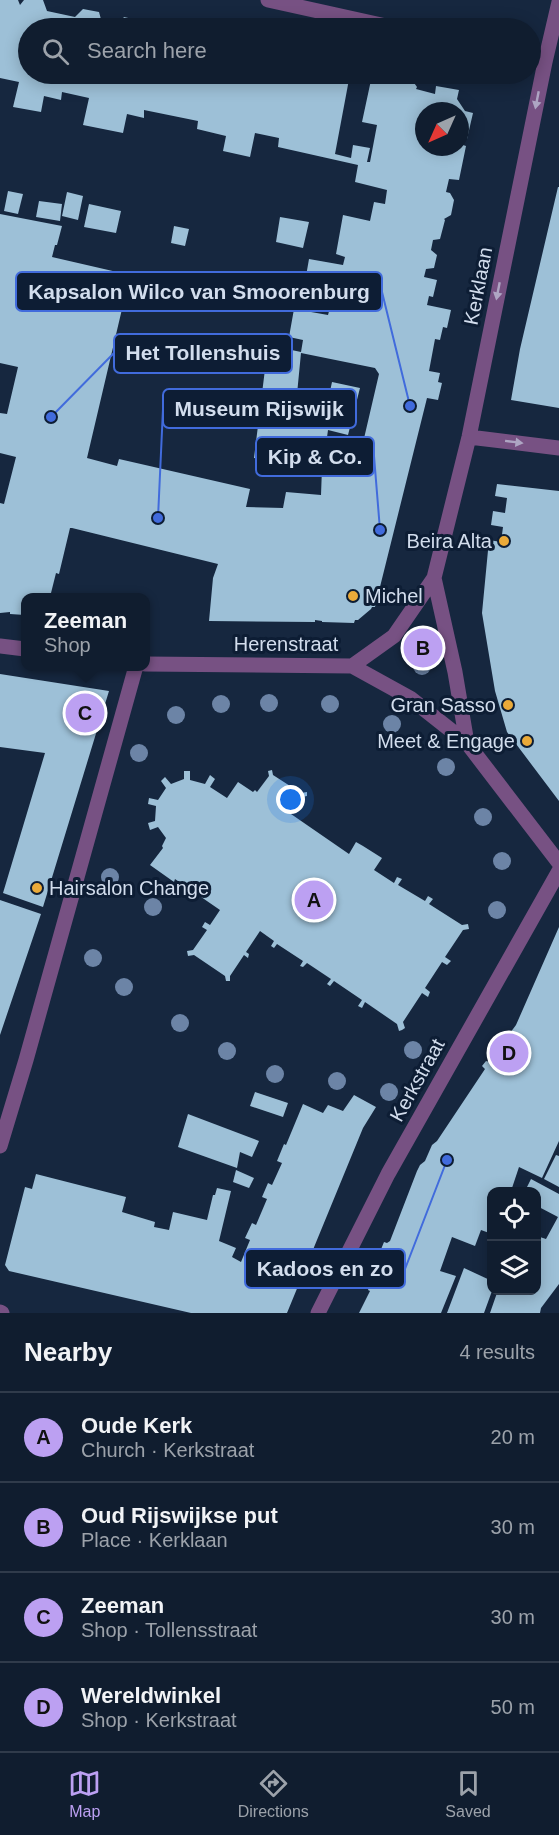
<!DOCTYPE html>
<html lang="en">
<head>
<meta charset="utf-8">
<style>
  :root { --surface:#101d2f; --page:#192637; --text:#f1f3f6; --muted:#9ca2aa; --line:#303b4b; --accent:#bca0f2 }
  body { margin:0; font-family:Helvetica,sans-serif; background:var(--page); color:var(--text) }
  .controls { position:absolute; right:18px; bottom:18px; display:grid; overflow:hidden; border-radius:12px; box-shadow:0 3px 15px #0003 }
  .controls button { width:54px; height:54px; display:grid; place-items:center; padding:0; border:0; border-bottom:2px solid var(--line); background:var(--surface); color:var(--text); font:30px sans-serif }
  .compass { position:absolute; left:415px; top:102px; width:54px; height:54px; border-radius:50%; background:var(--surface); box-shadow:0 3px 15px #0003; rotate:225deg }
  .you { position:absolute; left:291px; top:800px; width:21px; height:21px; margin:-15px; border:4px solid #fff; border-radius:50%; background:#1a73e8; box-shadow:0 0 0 9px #1a73e833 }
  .badge { display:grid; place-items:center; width:39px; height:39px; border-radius:50%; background:var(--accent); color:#111; font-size:20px; font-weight:700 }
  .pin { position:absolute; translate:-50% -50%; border:3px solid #fff; box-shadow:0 2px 6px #0006 }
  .popup { position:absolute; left:21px; top:593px; width:129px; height:78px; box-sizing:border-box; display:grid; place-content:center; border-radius:12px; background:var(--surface); filter:drop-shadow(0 2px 4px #0005); font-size:20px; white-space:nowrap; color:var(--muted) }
  .popup b { font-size:22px; color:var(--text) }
  .popup::after { content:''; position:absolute; left:50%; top:100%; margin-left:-12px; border:12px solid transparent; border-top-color:var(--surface) }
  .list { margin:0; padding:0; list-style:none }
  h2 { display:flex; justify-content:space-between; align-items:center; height:78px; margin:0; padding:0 24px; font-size:26px }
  h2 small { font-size:20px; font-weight:400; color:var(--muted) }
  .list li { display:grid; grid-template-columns:39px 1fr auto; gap:18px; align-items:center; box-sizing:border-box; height:90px; padding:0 24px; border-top:2px solid var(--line) }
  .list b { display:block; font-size:22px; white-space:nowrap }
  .list p { margin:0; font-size:20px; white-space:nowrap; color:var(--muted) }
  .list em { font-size:20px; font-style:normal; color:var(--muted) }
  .icon { flex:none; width:33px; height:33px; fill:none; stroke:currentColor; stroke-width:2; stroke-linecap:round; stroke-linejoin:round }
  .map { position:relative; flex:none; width:559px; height:1313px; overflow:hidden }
  .search { position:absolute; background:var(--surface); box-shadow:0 3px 15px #0003; left:18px; right:18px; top:18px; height:66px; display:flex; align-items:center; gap:15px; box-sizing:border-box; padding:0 21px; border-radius:33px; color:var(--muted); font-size:22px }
  .sheet { height:438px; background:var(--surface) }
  nav { display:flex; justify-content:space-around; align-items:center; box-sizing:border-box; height:84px; border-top:2px solid var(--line); background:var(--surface); font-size:16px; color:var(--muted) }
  nav a { display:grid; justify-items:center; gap:3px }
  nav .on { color:var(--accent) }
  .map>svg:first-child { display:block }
  .building { fill:#9dc0d7; fill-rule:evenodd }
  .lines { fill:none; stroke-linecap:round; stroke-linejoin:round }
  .minor { stroke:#775183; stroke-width:15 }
  .tree { fill:#6c84a6 }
  .oneway { fill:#aea5c3 }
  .poi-dot { fill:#eaaa39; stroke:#0d1d34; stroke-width:2 }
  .labels { text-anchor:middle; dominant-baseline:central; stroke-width:6; stroke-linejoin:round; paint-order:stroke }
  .street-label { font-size:20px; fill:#d2dded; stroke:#0d1d34 }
  .poi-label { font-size:20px; fill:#d2dded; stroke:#0d1d34; text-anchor:end }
  .leader { fill:none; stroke:#416bdc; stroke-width:2 }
  .callout-dot { fill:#416bdc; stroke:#0d1d34; stroke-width:2 }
  .callout { fill:#0d1d34; stroke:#416bdc; stroke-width:2 }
  .callout-label { font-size:21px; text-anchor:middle; font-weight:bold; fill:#d2dded }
</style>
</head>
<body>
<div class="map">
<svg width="559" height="1313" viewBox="0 0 559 1313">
  <rect width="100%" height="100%" fill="#16273f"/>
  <!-- building -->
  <path class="building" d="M 0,0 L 18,0 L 20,5 L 24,0 L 43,0 L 47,11 L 75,17 L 83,9 L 99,12 L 102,23 L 117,26 L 124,17 L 141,21 L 143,28 L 28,28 L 28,74 L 350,74 L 335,154 L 351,158 L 353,145 L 370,148 L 367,162 L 370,162 L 377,125 L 362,122 L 371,80 L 390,84 L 391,82 L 398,77 L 412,80 L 417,87 L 416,89 L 435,94 L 436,86 L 459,90 L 457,99 L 465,111 L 473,113 L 467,139 L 460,137 L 460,111 L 424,111 L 424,147 L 460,147 L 460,144 L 466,146 L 459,180 L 449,179 L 446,192 L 450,193 L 454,200 L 451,215 L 444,219 L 445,220 L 440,239 L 433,240 L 431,250 L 437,255 L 434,268 L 426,269 L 424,277 L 437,280 L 433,297 L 429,296 L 427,305 L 451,310 L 447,328 L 443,327 L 440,340 L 435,339 L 429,371 L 440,373 L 438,382 L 442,383 L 438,400 L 427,398 L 375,607 L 372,607 L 371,609 L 358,620 L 355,620 L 354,623 L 322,622 L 322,621 L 315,620 L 315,622 L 209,621 L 213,578 L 218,564 L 72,528 L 70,528 L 59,574 L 56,573 L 50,597 L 25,597 L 25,615 L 10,614 L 10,612 L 0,613 L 0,503 L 4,504 L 16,457 L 0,453 L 0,413 L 7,414 L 18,367 L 0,363 L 0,214 L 62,226 L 57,245 L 55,245 L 52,257 L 130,275 L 87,458 L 117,466 L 119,459 L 250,489 L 246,507 L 283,508 L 286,492 L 321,495 L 322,468 L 254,458 L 268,345 L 301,352 L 303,340 L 289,337 L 294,309 L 328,315 L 331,304 L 302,299 L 309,259 L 343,265 L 345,257 L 336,254 L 343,215 L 370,221 L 374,202 L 385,204 L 387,190 L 355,182 L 358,165 L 278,147 L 279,138 L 255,133 L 250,157 L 223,151 L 226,136 L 197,129 L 198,121 L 144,110 L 144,118 L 127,114 L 123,133 L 83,125 L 89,98 L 62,92 L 61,100 L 44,96 L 41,112 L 13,107 L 19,82 L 0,78 ZM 301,353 L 375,368 L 379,374 L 362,447 L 359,447 L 355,466 L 324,459 L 328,430 L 348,435 L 360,388 L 332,382 L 322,429 L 294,425 Z
    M 558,187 L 559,187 L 559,408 L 511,400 L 520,349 Z
    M 8,191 L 23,194 L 18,214 L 4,211 Z
    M 67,192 L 83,196 L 78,220 L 62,216 Z
    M 39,201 L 62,204 L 60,221 L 36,217 Z
    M 89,204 L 121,211 L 116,233 L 84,227 Z
    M 280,217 L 309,222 L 303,248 L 276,242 Z
    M 174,226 L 189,229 L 185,246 L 171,243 Z
    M 252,272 L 269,274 L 266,293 L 249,291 Z
    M 497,484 L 559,491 L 559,801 L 507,732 L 495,691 L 482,613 L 489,540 L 501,542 L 503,527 L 491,525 L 493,511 L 505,513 L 507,498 L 495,496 Z
    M 0,674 L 109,691 L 43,907 L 3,893 L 45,753 L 0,747 Z
    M 272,770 L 273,775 L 301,793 L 307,792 L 307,796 L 302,797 L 291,814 L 349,854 L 356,842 L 363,846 L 382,858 L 374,870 L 394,883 L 397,877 L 402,879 L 398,885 L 425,901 L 428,896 L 433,899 L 429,904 L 462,925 L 468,924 L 469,929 L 463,930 L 445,957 L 451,961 L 447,965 L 442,962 L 425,988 L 430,992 L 428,997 L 422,993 L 403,1022 L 405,1028 L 402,1030 L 399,1031 L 397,1024 L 365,1002 L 362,1008 L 358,1006 L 362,1000 L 334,981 L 330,986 L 327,984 L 331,979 L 307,963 L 303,967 L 300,966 L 303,961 L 277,944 L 274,948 L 271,946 L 274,941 L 260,931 L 246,952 L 249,954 L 248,958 L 244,955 L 230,976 L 230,981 L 226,981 L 225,976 L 194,955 L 188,956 L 187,951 L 193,950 L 207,930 L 202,927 L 205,922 L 210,925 L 220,910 L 175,879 L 174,882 L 150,865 L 163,848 L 162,846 L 166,838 L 158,827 L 150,830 L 148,823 L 155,821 L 156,806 L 148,804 L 149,798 L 158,800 L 166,788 L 161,781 L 165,777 L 171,784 L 184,779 L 184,771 L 190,771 L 190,780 L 205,784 L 210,775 L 215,779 L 210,787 L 227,798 L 238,782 L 253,792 L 255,790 L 257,792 L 269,776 L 268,771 Z
    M 0,900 L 41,914 L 0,1035 Z
    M 559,927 L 559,1141 L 542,1178 L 519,1167 L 511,1191 L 492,1192 L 492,1234 L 481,1230 L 475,1246 L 452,1237 L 440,1271 L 456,1276 L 441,1313 L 359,1313 L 370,1291 L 368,1290 L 369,1287 L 366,1286 L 384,1242 L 387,1243 L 390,1241 L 417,1171 L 420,1165 L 425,1161 L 432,1145 L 437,1141 L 485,1069 L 482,1066 L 486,1061 L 490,1062 L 502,1044 L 499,1041 L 504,1035 L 507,1037 L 516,1025 Z
    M 255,1092 L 288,1103 L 283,1117 L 250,1106 Z
    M 354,1095 L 376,1107 L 363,1128 L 287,1313 L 191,1313 L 9,1271 L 5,1265 L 25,1187 L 32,1189 L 36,1174 L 126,1197 L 122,1212 L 155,1222 L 154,1227 L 169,1230 L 173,1212 L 207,1220 L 213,1195 L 215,1195 L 217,1188 L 231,1191 L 219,1241 L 236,1248 L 232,1257 L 241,1262 L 250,1240 L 245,1238 L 252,1223 L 256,1225 L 267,1199 L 262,1197 L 268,1183 L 272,1185 L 282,1163 L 277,1161 L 284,1144 L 286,1145 L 303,1104 L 323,1113 L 328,1105 L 343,1111 Z
    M 188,1114 L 259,1141 L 252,1157 L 240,1152 L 237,1168 L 178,1147 Z
    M 556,1155 L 559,1156 L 559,1187 L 544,1179 Z
    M 236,1170 L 254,1178 L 249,1188 L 233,1182 Z
    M 531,1179 L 559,1194 L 559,1284 L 541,1308 L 540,1313 L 490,1313 L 498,1290 L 537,1290 L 537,1236 L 546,1239 L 558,1217 L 537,1206 L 537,1191 L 525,1191 Z
    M 464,1268 L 492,1281 L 492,1291 L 484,1313 L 447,1313 Z"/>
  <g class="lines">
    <!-- minor -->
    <path class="minor" d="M 268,0 L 395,28
      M 469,437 L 559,448
      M 434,578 L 455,672 L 467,743
      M 0,646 L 25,649
      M 145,664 L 352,666 L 410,698 L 467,743 L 559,863
      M 352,666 L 394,636 L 434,578 L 469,437 L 545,62 L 559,2
      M 0,1146 L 26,1060 L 136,666
      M 0,1312 L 2,1313
      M 318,1313 L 388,1174 L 559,871"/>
  </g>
  <!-- trees -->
  <g class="tree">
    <circle cx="422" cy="666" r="9"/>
    <circle cx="269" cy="703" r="9"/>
    <circle cx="221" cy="704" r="9"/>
    <circle cx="330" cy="704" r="9"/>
    <circle cx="176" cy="715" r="9"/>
    <circle cx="392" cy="724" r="9"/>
    <circle cx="139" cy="753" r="9"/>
    <circle cx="446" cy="767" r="9"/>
    <circle cx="483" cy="817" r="9"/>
    <circle cx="502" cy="861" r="9"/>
    <circle cx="110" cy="877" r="9"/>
    <circle cx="153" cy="907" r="9"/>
    <circle cx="497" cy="910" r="9"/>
    <circle cx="93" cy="958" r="9"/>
    <circle cx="124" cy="987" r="9"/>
    <circle cx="180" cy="1023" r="9"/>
    <circle cx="413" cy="1050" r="9"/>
    <circle cx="227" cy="1051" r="9"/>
    <circle cx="275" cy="1074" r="9"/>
    <circle cx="337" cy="1081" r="9"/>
    <circle cx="389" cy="1092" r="9"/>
  </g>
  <!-- one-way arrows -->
  <defs><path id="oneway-solid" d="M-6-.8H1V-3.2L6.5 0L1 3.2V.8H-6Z" transform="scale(1.5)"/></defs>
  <g class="oneway">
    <use href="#oneway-solid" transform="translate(537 100) rotate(101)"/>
    <use href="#oneway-solid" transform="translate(498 291) rotate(101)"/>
    <use href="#oneway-solid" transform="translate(514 442) rotate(7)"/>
  </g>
  <!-- markers -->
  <g class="poi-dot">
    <circle cx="504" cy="541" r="6"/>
    <circle cx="353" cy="596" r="6"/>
    <circle cx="508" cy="705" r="6"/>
    <circle cx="527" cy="741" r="6"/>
    <circle cx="37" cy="888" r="6"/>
  </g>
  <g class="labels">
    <!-- street labels -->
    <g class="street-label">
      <text transform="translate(478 286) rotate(-79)">Kerklaan</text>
      <text x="286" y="644">Herenstraat</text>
      <text transform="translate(417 1080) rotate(-61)">Kerkstraat</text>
    </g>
    <!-- poi labels -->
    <g class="poi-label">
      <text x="492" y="541">Beira Alta</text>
      <text x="365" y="596" text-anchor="start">Michel</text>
      <text x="496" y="705">Gran Sasso</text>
      <text x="515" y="741">Meet &amp; Engage</text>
      <text x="49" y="888" text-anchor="start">Hairsalon Change</text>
    </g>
  </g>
  <!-- callouts -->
  <path class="leader" d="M410 406L382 292M51 417L114 353M158 518L163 409M380 530L374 456M447 1160L405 1269"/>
  <g class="callout-dot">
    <circle cx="410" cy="406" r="6"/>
    <circle cx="51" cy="417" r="6"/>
    <circle cx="158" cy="518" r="6"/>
    <circle cx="380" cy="530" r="6"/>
    <circle cx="447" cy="1160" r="6"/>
  </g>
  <g class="callout">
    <rect x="16" y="272" width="366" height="39" rx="6"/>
    <rect x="114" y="334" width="178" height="39" rx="6"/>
    <rect x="163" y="389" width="193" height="39" rx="6"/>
    <rect x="256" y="437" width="118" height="39" rx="6"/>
    <rect x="245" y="1249" width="160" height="39" rx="6"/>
  </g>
  <g class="callout-label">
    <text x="199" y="299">Kapsalon Wilco van Smoorenburg</text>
    <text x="203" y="360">Het Tollenshuis</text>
    <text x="259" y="416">Museum Rijswijk</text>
    <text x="315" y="464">Kip &amp; Co.</text>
    <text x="325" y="1276">Kadoos en zo</text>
  </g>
</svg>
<div class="controls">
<button><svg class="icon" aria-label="locate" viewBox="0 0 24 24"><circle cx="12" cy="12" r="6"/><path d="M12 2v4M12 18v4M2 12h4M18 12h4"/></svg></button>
<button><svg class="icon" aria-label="layers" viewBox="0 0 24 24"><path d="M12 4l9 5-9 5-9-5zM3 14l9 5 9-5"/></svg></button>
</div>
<svg class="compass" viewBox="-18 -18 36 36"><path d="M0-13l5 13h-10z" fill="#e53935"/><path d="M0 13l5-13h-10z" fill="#9ca2aa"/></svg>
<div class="you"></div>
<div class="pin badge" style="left:314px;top:900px">A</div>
<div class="pin badge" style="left:423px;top:648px">B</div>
<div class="pin badge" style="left:85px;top:713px">C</div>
<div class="popup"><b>Zeeman</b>Shop</div>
<div class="pin badge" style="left:509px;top:1053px">D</div>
<div class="search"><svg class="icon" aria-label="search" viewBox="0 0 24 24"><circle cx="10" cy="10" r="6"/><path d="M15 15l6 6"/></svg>Search here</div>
</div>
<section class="sheet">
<h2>Nearby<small>4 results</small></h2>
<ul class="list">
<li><span class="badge">A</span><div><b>Oude Kerk</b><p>Church · Kerkstraat</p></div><em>20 m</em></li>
<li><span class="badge">B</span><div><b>Oud Rijswijkse put</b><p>Place · Kerklaan</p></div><em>30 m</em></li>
<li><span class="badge">C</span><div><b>Zeeman</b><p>Shop · Tollensstraat</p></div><em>30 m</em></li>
<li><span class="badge">D</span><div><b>Wereldwinkel</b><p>Shop · Kerkstraat</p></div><em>50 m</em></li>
</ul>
</section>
<nav>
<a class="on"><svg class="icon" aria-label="map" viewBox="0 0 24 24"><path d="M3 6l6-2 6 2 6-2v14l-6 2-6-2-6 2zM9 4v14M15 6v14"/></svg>Map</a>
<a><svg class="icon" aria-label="directions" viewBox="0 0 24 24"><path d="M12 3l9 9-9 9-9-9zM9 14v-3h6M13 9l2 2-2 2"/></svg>Directions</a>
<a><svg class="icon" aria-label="saved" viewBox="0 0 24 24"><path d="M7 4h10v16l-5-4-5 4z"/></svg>Saved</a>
</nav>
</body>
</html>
